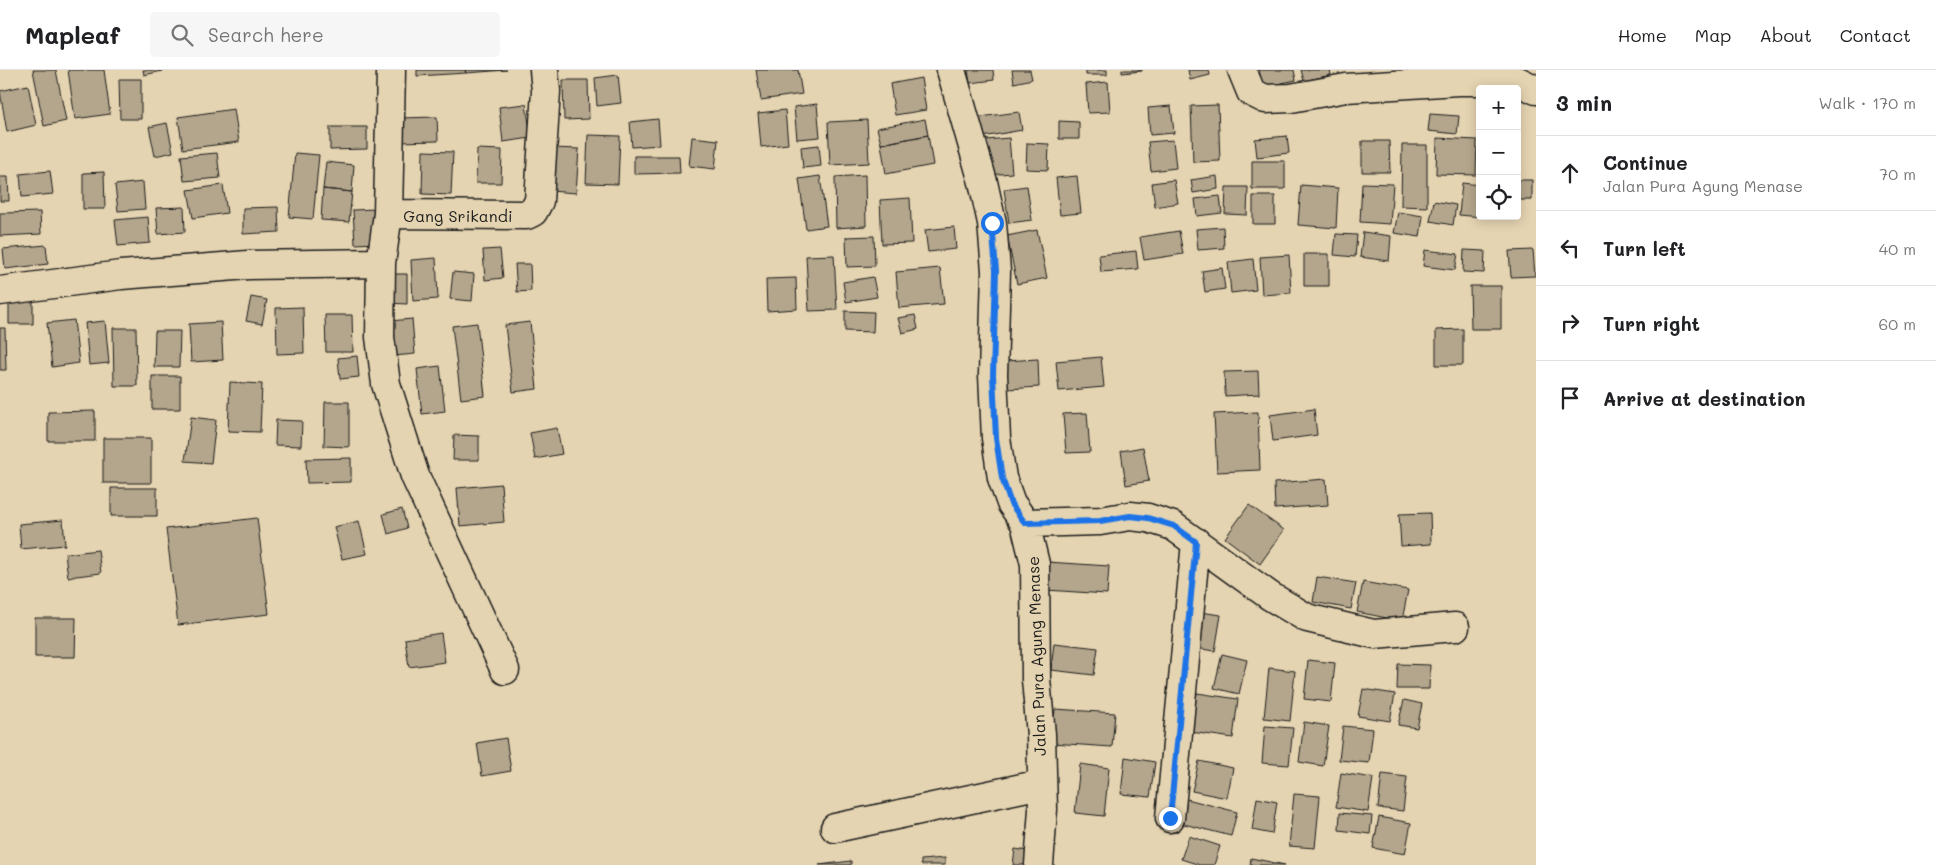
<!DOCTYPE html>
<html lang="en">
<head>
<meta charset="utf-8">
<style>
  :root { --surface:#fff; --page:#f6f6f6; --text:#202124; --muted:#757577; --line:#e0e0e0 }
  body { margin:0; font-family:Mali,sans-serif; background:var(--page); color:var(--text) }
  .controls { position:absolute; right:15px; top:15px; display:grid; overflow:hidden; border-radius:5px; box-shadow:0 2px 12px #0003 }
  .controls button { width:45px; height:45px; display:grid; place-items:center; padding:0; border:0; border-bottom:1px solid var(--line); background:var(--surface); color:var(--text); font:25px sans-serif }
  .stop { position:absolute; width:15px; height:15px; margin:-11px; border:4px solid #1a73e8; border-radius:50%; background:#fff }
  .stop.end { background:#1a73e8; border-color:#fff; box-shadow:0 1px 5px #0008 }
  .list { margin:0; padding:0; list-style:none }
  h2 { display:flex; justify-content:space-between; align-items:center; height:65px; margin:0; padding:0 20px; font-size:21px }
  h2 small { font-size:16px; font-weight:400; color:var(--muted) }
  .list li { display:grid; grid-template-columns:32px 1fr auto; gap:15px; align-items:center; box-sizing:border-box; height:75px; padding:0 20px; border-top:1px solid var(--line) }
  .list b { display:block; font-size:19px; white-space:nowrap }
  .list p { margin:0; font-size:16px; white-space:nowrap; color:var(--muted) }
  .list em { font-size:16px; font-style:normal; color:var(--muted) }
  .icon { flex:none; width:28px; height:28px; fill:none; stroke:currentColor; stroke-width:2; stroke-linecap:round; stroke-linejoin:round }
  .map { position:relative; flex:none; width:1536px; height:795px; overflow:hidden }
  header { display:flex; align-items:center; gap:30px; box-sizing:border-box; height:70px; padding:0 25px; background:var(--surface); border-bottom:1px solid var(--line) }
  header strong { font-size:24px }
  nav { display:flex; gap:28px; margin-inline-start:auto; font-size:18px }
  .search { width:350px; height:45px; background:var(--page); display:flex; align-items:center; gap:12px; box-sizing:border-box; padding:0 18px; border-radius:5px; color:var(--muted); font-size:19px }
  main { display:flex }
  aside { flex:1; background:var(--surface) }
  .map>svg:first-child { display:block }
  .building { fill:#b4a68c; stroke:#1c1c1c }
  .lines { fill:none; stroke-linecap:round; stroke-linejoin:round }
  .minor-casing { stroke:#1c1c1c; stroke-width:31 }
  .minor { stroke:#e5d4b1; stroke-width:28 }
  .route { stroke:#1a73e8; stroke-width:6 }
  .labels { text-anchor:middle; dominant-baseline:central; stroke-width:5; stroke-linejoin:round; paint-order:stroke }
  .street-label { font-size:16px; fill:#1c1c1c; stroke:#e5d4b1 }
</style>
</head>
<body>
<header>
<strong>Mapleaf</strong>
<div class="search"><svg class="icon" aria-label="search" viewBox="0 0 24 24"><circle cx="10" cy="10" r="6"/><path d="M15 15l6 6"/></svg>Search here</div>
<nav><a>Home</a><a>Map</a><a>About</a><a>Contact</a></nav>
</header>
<main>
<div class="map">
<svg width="1536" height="795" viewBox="0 0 1536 795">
  <rect width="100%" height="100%" fill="#e5d4b1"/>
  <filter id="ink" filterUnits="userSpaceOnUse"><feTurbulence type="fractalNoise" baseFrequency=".02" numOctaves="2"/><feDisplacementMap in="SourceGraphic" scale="10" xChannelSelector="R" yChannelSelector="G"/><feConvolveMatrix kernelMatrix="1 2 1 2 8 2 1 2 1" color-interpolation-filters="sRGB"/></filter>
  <g filter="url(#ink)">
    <!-- building -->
    <path class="building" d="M 33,0 L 56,0 L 66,51 L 44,56 Z
      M 68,0 L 104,0 L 110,44 L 75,49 Z
      M 143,0 L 162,0 L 162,1 L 144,5 Z
      M 417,0 L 465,0 L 466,3 L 417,6 Z
      M 465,0 L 507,0 L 466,3 Z
      M 756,0 L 798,0 L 802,24 L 761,30 Z
      M 968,0 L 993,0 L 994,10 L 970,13 Z
      M 1012,0 L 1030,0 L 1032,9 L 1014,13 Z
      M 1086,0 L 1107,0 L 1107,5 L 1086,5 Z
      M 1122,0 L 1142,0 L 1142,1 L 1122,3 Z
      M 1188,0 L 1209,0 L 1210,5 L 1190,10 Z
      M 1259,0 L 1294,0 L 1296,10 L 1263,17 Z
      M 1301,0 L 1330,0 L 1331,5 L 1304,11 Z
      M 618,5 L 621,33 L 597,36 L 595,8 Z
      M 921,8 L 926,40 L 895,45 L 890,14 Z
      M 119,9 L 141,9 L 141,49 L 120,49 Z
      M 563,10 L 588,10 L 589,49 L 564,50 Z
      M 1108,12 L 1110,42 L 1088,43 L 1086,14 Z
      M 28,15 L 36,55 L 7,62 L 0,21 Z
      M 526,34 L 531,68 L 503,72 L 499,37 Z
      M 817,34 L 820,67 L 797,69 L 794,37 Z
      M 1218,35 L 1220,91 L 1193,92 L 1191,36 Z
      M 1171,36 L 1174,63 L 1150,65 L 1148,38 Z
      M 234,39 L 239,72 L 183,79 L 178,47 Z
      M 785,40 L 788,74 L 761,77 L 758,43 Z
      M 1019,42 L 1022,60 L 983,67 L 980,47 Z
      M 1430,44 L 1459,46 L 1457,64 L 1428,61 Z
      M 437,47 L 438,71 L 399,72 L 399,48 Z
      M 658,49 L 660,75 L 632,77 L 630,52 Z
      M 925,49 L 928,65 L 881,74 L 877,58 Z
      M 867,50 L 869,93 L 830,95 L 828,52 Z
      M 1059,51 L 1079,52 L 1079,69 L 1059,69 Z
      M 167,53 L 173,82 L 155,86 L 149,57 Z
      M 330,57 L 367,57 L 367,79 L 330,80 Z
      M 588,65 L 620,66 L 618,114 L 586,113 Z
      M 928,65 L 933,95 L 886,104 L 881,74 Z
      M 1287,66 L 1289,83 L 1257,87 L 1255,69 Z
      M 692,67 L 718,70 L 715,99 L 689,96 Z
      M 1009,68 L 1012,103 L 989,105 L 986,70 Z
      M 1437,68 L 1477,70 L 1476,105 L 1436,104 Z
      M 1173,70 L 1176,98 L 1151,101 L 1148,72 Z
      M 1362,71 L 1389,71 L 1390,102 L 1362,102 Z
      M 1027,73 L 1049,74 L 1048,100 L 1026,99 Z
      M 819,75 L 821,96 L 803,98 L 801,77 Z
      M 1402,75 L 1427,75 L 1427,137 L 1401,136 Z
      M 552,78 L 579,79 L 576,123 L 550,121 Z
      M 477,79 L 502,80 L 501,113 L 476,113 Z
      M 423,81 L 453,82 L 451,125 L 422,124 Z
      M 217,83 L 220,108 L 184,111 L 181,86 Z
      M 295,83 L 319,85 L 313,149 L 289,147 Z
      M 634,86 L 679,86 L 680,103 L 634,104 Z
      M 1252,91 L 1285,91 L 1285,119 L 1252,119 Z
      M 326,92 L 354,95 L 352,122 L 323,119 Z
      M 50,101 L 53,124 L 22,127 L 20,104 Z
      M 104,102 L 105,139 L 83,139 L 83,103 Z
      M 865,105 L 866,156 L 836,158 L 835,107 Z
      M 820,106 L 827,156 L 806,159 L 799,109 Z
      M 1077,106 L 1081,143 L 1060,145 L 1056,108 Z
      M 1217,106 L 1218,119 L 1193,123 L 1191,110 Z
      M 0,107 L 8,107 L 9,131 L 0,131 Z
      M 1174,110 L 1178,133 L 1155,137 L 1152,113 Z
      M 1517,110 L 1532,110 L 1532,130 L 1517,130 Z
      M 143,112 L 145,139 L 118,141 L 115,115 Z
      M 1362,113 L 1393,114 L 1390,154 L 1360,152 Z
      M 1462,113 L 1480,115 L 1480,146 L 1482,147 L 1459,145 Z
      M 223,115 L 227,143 L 193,148 L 188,120 Z
      M 1301,115 L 1338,118 L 1336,158 L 1298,155 Z
      M 1027,116 L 1032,150 L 1009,153 L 1004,119 Z
      M 1226,117 L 1248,117 L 1247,145 L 1225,144 Z
      M 323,119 L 352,122 L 349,152 L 321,150 Z
      M 1220,126 L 1222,143 L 1197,146 L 1195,129 Z
      M 1253,126 L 1275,126 L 1275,154 L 1253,154 Z
      M 910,128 L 912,173 L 882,174 L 880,130 Z
      M 1434,131 L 1456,135 L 1453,155 L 1430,151 Z
      M 184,137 L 185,162 L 158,164 L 156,138 Z
      M 278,137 L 279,162 L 243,164 L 243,138 Z
      M 375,139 L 377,173 L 355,174 L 353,140 Z
      M 40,142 L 41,164 L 0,166 L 0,143 Z
      M 1398,142 L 1423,146 L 1420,167 L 1394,163 Z
      M 148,147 L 150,173 L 118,176 L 115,150 Z
      M 954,157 L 956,179 L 928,182 L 925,160 Z
      M 1223,157 L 1224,178 L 1198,180 L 1196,159 Z
      M 1037,160 L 1047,208 L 1017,214 L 1007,166 Z
      M 1179,161 L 1183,184 L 1144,190 L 1140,167 Z
      M 1363,162 L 1391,166 L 1389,191 L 1360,187 Z
      M 1336,164 L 1357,165 L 1355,187 L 1334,185 Z
      M 874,166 L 875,196 L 847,197 L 846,167 Z
      M 46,175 L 48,194 L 5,199 L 3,179 Z
      M 500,179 L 503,208 L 485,210 L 483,180 Z
      M 1425,180 L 1458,184 L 1455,200 L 1423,196 Z
      M 1464,180 L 1485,181 L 1484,203 L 1463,202 Z
      M 1533,180 L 1535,206 L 1511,207 L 1509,181 Z
      M 1136,181 L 1138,199 L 1101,202 L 1099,185 Z
      M 1304,184 L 1329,184 L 1329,216 L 1304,216 Z
      M 834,185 L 837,240 L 809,241 L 806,186 Z
      M 1289,185 L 1291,223 L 1262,225 L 1260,187 Z
      M 436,188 L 438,229 L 413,231 L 411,190 Z
      M 1253,189 L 1256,220 L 1231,223 L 1228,192 Z
      M 515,194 L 530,194 L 531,221 L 517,222 Z
      M 940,198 L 944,234 L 899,238 L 896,202 Z
      M 1222,198 L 1225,219 L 1205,222 L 1202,201 Z
      M 453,202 L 474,204 L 472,231 L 450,229 Z
      M 387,204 L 407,204 L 407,234 L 386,233 Z
      M 873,207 L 877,227 L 846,232 L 843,212 Z
      M 796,208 L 797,239 L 767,241 L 766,209 Z
      M 1470,216 L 1501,216 L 1501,259 L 1471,259 Z
      M 251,227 L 267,230 L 262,254 L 246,251 Z
      M 9,228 L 33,228 L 33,254 L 9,254 Z
      M 303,237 L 304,283 L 277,284 L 276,238 Z
      M 845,241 L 874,242 L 873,262 L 845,261 Z
      M 325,245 L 352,245 L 353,282 L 326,282 Z
      M 915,245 L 918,259 L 902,263 L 898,248 Z
      M 412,249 L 415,284 L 394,286 L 390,251 Z
      M 74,250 L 79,293 L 52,297 L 47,253 Z
      M 105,251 L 109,293 L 89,295 L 85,253 Z
      M 221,252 L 223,290 L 191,292 L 189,254 Z
      M 530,252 L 537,319 L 513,322 L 505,255 Z
      M 477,253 L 485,326 L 461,329 L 452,256 Z
      M 0,258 L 5,258 L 6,300 L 0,300 Z
      M 113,258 L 136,258 L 137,316 L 114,316 Z
      M 1463,259 L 1463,295 L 1436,295 L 1436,260 Z
      M 155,261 L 180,261 L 179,297 L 154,297 Z
      M 357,286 L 359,307 L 340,309 L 338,288 Z
      M 1101,287 L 1104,317 L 1059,321 L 1056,291 Z
      M 1038,289 L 1039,317 L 1007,319 L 1005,291 Z
      M 440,296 L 445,341 L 422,344 L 417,299 Z
      M 1258,301 L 1259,324 L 1225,326 L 1224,302 Z
      M 152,306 L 180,306 L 180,339 L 152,339 Z
      M 230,312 L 262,314 L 260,362 L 228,361 Z
      M 325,332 L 349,332 L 349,377 L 324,376 Z
      M 1314,339 L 1317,365 L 1273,371 L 1270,345 Z
      M 95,341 L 95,371 L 48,371 L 48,342 Z
      M 1258,342 L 1260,400 L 1217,402 L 1214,344 Z
      M 1087,343 L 1090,382 L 1066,383 L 1063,344 Z
      M 191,347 L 216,350 L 211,393 L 185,391 Z
      M 276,350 L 302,351 L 301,376 L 275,375 Z
      M 557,358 L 562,384 L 535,389 L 530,363 Z
      M 454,365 L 479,366 L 479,390 L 453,390 Z
      M 103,368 L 151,368 L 151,413 L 103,413 Z
      M 1143,377 L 1149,411 L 1126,415 L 1121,381 Z
      M 351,388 L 351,412 L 307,413 L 306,389 Z
      M 1326,409 L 1328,435 L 1275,439 L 1274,413 Z
      M 501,414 L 504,452 L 460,456 L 457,418 Z
      M 111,418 L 157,418 L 157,446 L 111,446 Z
      M 1249,435 L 1284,460 L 1260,494 L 1225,468 Z
      M 402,439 L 407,458 L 388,464 L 383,444 Z
      M 1430,443 L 1431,474 L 1401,476 L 1399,444 Z
      M 257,448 L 269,544 L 178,555 L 166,459 Z
      M 63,450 L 65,475 L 21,479 L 19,454 Z
      M 359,451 L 367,484 L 342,489 L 334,457 Z
      M 98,480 L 101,503 L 68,507 L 65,484 Z
      M 1047,492 L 1109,496 L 1107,524 L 1046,520 Z
      M 1317,507 L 1356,513 L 1351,539 L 1313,532 Z
      M 1363,512 L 1408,520 L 1402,551 L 1357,542 Z
      M 1200,542 L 1221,545 L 1215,581 L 1195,578 Z
      M 35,548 L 76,548 L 75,587 L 35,587 Z
      M 441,563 L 445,592 L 409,597 L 405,569 Z
      M 1054,573 L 1098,578 L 1094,605 L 1051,600 Z
      M 1222,584 L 1247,590 L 1239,624 L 1214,618 Z
      M 1308,590 L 1335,593 L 1331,632 L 1304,629 Z
      M 1398,594 L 1430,595 L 1429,619 L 1397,619 Z
      M 1269,598 L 1295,601 L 1290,651 L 1264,648 Z
      M 1363,619 L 1395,624 L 1390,651 L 1358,646 Z
      M 1197,623 L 1238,629 L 1233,668 L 1191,662 Z
      M 1404,630 L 1422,634 L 1417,658 L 1398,655 Z
      M 1055,639 L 1115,643 L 1112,677 L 1052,673 Z
      M 1304,652 L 1329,656 L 1323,696 L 1299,692 Z
      M 1265,656 L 1293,658 L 1289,695 L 1262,693 Z
      M 1343,656 L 1373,659 L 1369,693 L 1339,690 Z
      M 506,668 L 511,701 L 482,706 L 477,673 Z
      M 1125,687 L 1155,692 L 1150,727 L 1121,724 Z
      M 1199,691 L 1233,698 L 1227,728 L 1192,721 Z
      M 1080,694 L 1109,698 L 1104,746 L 1075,743 Z
      M 1341,703 L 1373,708 L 1368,742 L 1336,737 Z
      M 1382,704 L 1407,707 L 1403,741 L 1378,738 Z
      M 1294,724 L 1320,726 L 1315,778 L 1289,776 Z
      M 1257,728 L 1277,732 L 1272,764 L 1252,760 Z
      M 1187,729 L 1237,742 L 1231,766 L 1180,753 Z
      M 1340,743 L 1372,746 L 1370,764 L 1339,760 Z
      M 1379,747 L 1411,753 L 1405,784 L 1373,778 Z
      M 1189,766 L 1220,776 L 1214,795 L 1200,795 L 1181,789 Z
      M 1015,779 L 1035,782 L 1034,795 L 1013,795 Z
      M 945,788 L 945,795 L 921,795 L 921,790 Z
      M 1251,788 L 1285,795 L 1250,795 Z
      M 851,791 L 851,795 L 819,795 Z"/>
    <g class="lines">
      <defs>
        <path id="minor" d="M 391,0 L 388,144 L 381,193 L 380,267 L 386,314 L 415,406 L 505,600
          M 951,0 L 983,112 L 992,153 L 996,201 L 993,305 L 996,368 L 1002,408 L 1011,433 L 1025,453 L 1035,494 L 1036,609 L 1041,665 L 1043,739 L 1039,795
          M 1242,0 L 1251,22 L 1265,29 L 1291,28 L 1346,18 L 1458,11 L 1518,11 L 1536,20
          M 388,144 L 527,145 L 533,142 L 539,131 L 546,21 L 544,0
          M 0,221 L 121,205 L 248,195 L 381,193
          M 1025,453 L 1100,451 L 1130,446 L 1148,448 L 1173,456 L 1270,526 L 1307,548 L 1374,564 L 1455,557
          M 1170,748 L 1196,472
          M 835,758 L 1041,714"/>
      </defs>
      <!-- minor casing -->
      <use href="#minor" class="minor-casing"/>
      <!-- minor -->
      <use href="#minor" class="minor"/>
    </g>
  </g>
  <g class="lines" filter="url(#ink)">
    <!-- route -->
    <path class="route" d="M 992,153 L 996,201 L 993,305 L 996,368 L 1002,408 L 1011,434 L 1025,453 L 1100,451 L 1130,446 L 1148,448 L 1174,456 L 1196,472 L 1170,748"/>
  </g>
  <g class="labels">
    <!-- street labels -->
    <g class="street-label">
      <text x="458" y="145">Gang Srikandi</text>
      <text transform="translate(1036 586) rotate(-92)">Jalan Pura Agung Menase</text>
    </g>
  </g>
</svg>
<div class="controls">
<button>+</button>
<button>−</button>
<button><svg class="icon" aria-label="locate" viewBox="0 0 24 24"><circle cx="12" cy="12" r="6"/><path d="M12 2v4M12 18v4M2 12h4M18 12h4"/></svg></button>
</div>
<div class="stop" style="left:992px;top:153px"></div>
<div class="stop end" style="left:1170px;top:748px"></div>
</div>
<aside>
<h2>3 min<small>Walk · 170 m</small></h2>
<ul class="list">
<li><svg class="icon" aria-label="ahead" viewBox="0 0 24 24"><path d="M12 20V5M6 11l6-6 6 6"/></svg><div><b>Continue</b><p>Jalan Pura Agung Menase</p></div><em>70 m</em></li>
<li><svg class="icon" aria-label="left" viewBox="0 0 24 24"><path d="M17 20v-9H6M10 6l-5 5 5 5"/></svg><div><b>Turn left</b></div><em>40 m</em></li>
<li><svg class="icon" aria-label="right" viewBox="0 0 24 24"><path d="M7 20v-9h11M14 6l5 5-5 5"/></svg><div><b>Turn right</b></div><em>60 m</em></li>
<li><svg class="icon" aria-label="arrive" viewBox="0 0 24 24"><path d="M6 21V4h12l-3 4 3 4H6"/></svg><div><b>Arrive at destination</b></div></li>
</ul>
</aside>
</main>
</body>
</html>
